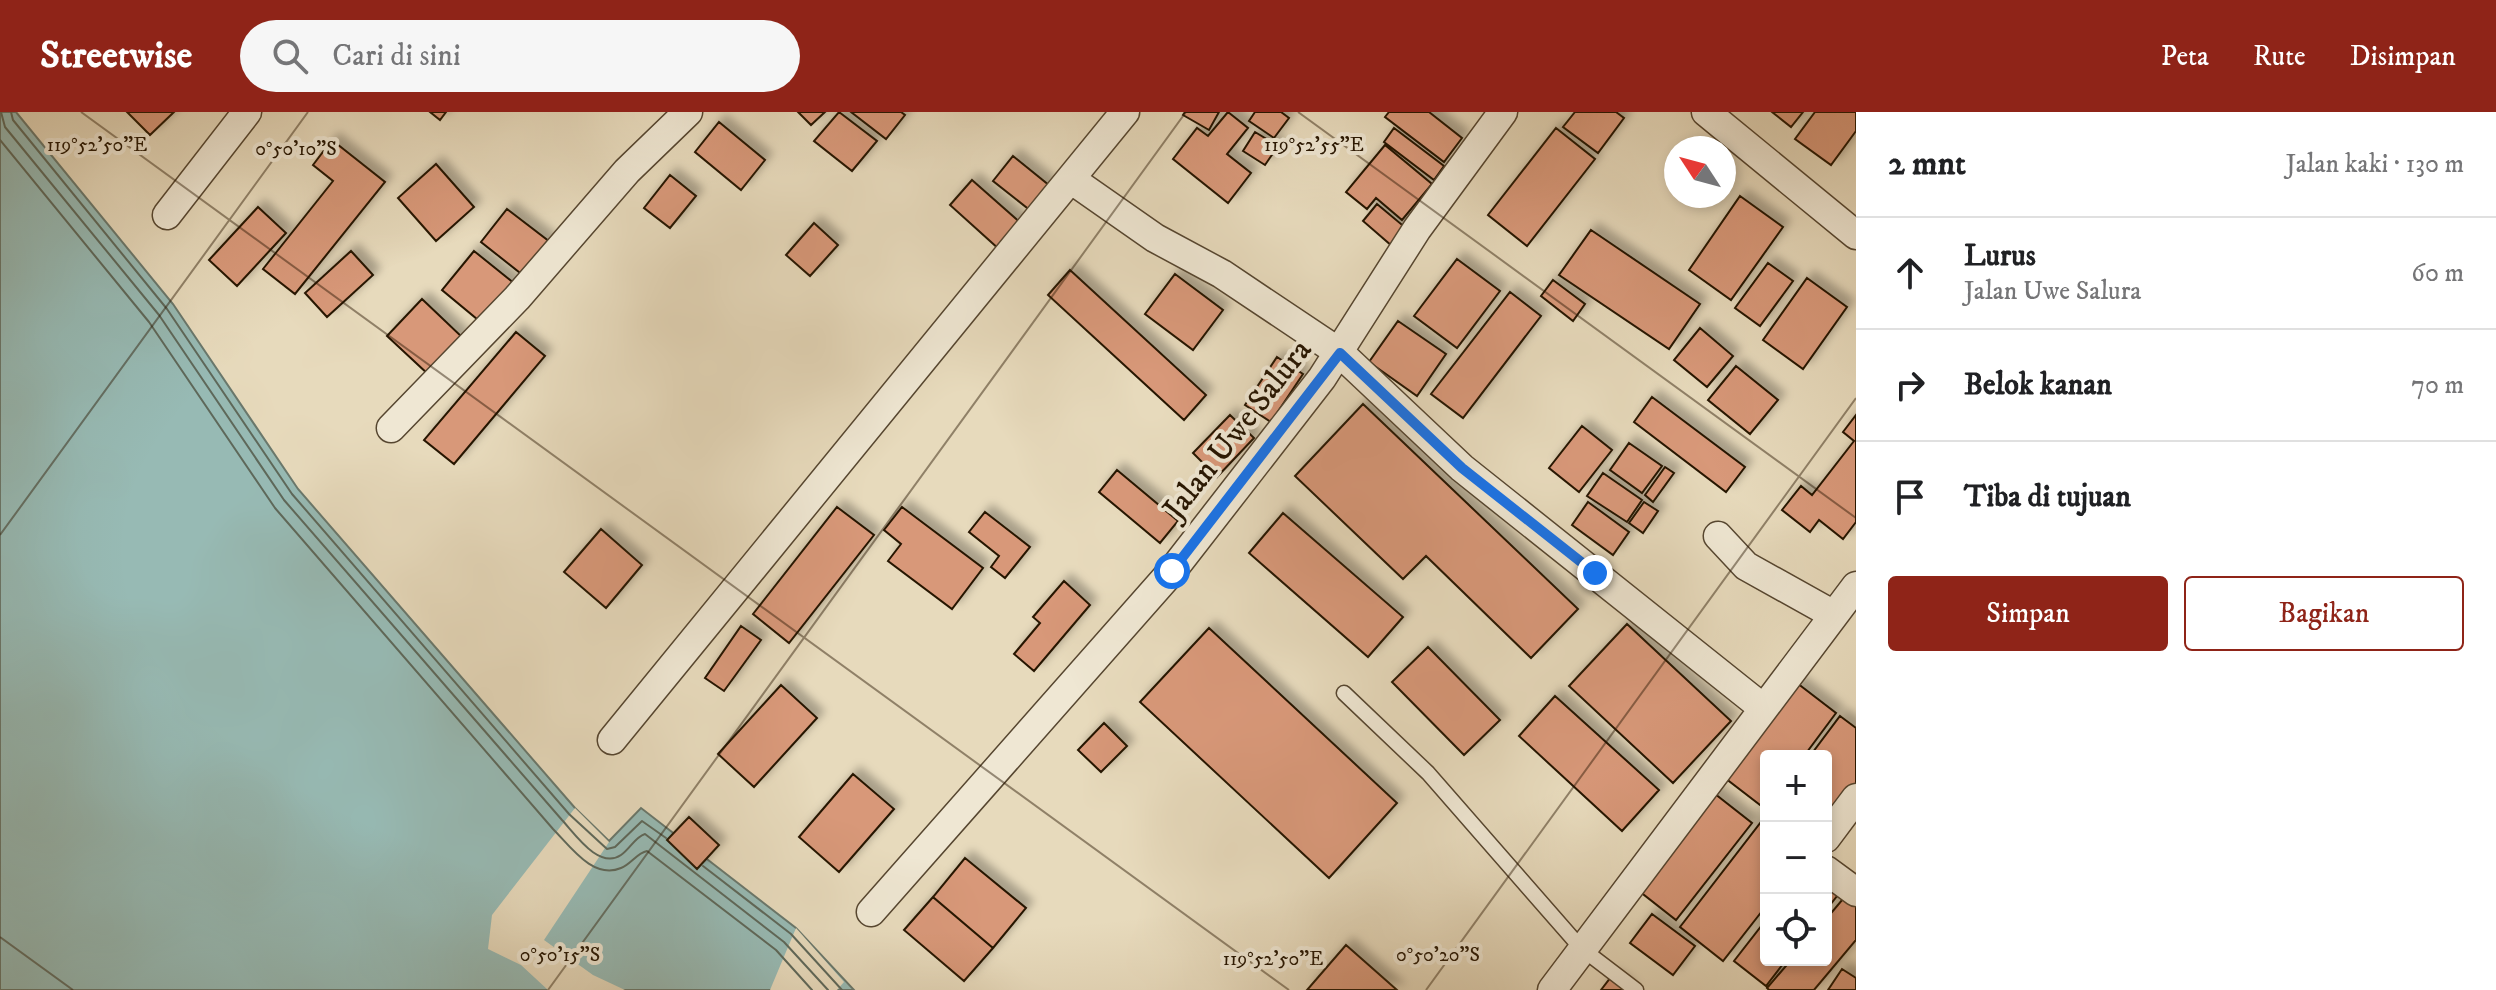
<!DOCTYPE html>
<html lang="id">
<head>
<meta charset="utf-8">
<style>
  :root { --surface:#fff; --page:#f6f6f6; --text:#202124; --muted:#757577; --line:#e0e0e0; --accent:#8f2418 }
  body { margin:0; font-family:"IM FELL DW Pica",serif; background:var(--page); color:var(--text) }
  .controls { position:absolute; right:24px; bottom:24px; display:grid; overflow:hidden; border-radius:8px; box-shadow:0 4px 12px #0003 }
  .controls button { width:72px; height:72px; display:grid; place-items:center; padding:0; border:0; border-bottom:2px solid var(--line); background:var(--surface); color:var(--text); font:40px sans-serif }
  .compass { position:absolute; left:1664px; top:24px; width:72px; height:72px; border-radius:50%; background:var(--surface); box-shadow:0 4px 12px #0003; rotate:306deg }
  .stop { position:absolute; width:24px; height:24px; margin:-18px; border:6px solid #1a73e8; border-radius:50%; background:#fff }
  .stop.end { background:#1a73e8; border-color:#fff; box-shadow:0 2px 8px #0008 }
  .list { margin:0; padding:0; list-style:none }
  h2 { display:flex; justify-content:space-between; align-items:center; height:104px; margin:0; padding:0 32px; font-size:34px }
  h2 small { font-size:26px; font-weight:400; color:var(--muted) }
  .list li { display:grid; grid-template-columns:52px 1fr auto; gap:24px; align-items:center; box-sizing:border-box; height:112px; padding:0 32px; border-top:2px solid var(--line) }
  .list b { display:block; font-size:30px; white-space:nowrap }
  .list p { margin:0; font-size:26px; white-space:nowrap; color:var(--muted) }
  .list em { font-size:26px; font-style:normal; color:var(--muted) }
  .actions { display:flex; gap:16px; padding:24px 32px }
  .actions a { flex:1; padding:18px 0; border:2px solid var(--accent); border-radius:8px; text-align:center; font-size:28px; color:var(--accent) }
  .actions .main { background:var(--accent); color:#fff }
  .icon { flex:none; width:44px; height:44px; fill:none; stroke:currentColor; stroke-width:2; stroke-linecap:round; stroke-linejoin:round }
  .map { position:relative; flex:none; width:1856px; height:878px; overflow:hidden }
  header { display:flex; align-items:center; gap:48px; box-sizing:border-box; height:112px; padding:0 40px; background:var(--accent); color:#fff }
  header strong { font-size:38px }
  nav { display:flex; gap:44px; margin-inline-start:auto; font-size:28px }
  .search { width:560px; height:72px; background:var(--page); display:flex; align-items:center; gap:20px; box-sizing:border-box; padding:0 28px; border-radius:44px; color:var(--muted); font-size:30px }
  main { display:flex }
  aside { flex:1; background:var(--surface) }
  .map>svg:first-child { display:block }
  .water { fill:#97bab4; stroke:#6a786c; stroke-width:2 }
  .pier { fill:#e7dabc }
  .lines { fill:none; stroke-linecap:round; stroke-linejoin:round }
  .shore { stroke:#5e685a; stroke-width:2 }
  .building { fill:#d89879; stroke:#261501; stroke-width:2; filter:url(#shadow) }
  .lane-casing { stroke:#564630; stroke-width:17 }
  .street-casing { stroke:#564630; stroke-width:31 }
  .lane { stroke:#efe7d3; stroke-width:14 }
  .street { stroke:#efe7d3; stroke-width:28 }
  .route { stroke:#1a73e8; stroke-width:10 }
  .ticks { fill:none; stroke:#261501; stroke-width:2; stroke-opacity:0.45 }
  .labels { text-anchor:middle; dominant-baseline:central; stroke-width:8; stroke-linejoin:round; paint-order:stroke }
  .street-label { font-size:32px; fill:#261501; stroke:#efe7d3 }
  .ticks-label { font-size:20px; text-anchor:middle; fill:#261501; stroke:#efe7d3; stroke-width:8; stroke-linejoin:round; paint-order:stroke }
</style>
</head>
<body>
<header>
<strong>Streetwise</strong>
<div class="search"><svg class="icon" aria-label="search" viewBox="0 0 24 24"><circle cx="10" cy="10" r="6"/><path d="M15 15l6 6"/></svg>Cari di sini</div>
<nav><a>Peta</a><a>Rute</a><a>Disimpan</a></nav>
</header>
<main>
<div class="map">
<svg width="1856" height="878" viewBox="0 0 1856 878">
  <defs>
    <filter id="shadow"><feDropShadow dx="7" dy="-7" stdDeviation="4" flood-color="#0004"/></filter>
  </defs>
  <rect width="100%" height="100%" fill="#e7dabc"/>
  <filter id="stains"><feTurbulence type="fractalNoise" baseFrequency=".0025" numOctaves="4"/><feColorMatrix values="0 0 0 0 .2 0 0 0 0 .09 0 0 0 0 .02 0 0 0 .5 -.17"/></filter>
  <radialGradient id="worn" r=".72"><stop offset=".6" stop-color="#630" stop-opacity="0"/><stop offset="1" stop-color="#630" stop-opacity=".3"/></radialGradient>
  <!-- water -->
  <path class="water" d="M 0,0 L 16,0 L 173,192 L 298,377 L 575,696 L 609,729 L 641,696 L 796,816 L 854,878 L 0,878 Z"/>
  <!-- pier -->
  <path class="pier" d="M 575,696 L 609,730 L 544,828 L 593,863 L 625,878 L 548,878 L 521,853 L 488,837 L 492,803 Z
    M 796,816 L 844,870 L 837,878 L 770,878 Z"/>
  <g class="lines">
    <!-- shore -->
    <path class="shore" d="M 1,0 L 5,15 L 159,203 L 284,388 L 562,708 C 575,722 599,758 621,743 C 630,737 635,725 645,722 L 784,830 L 828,878
      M 11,0 L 13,8 L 167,197 L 292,382 L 569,702 L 607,737 L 615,735 L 642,709 L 666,726
      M 0,28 L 149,210 L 275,396 L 553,717 C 570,734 593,768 621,756 C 631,752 637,741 647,739 L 776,838 L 812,878
      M 703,754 L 791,822 L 842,878"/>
  </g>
  <!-- building -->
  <path class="building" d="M 127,0 L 174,0 L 150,23 Z
    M 430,0 L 446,0 L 440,8 Z
    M 798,0 L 825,0 L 811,13 Z
    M 839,0 L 877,29 L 852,59 L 814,29 Z
    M 851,0 L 901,0 L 905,3 L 886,27 Z
    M 1185,0 L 1219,0 L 1209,18 L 1183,3 Z
    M 1228,0 L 1248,16 L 1227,42 L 1251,61 L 1228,91 L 1173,47 L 1197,16 L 1208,24 Z
    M 1255,0 L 1281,0 L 1289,6 L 1274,26 L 1249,9 Z
    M 1389,0 L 1429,0 L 1462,26 L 1444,50 L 1385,5 Z
    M 1575,0 L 1616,0 L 1624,6 L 1598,41 L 1563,15 Z
    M 1772,0 L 1803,0 L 1791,15 Z
    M 1815,0 L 1856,0 L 1856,19 L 1831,53 L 1795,27 Z
    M 719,10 L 765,48 L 741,78 L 695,40 Z
    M 1394,16 L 1444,54 L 1434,68 L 1384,30 Z
    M 1556,16 L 1595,47 L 1527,134 L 1488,103 Z
    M 1255,20 L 1278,34 L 1265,53 L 1243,39 Z
    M 332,28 L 385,70 L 295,182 L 263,157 L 333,69 L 313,53 Z
    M 1385,33 L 1432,72 L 1402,108 L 1376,86 L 1367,97 L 1346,80 Z
    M 1013,44 L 1050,74 L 1031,99 L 993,69 Z
    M 436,52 L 474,95 L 436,129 L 398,86 Z
    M 670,63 L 696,84 L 670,116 L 644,96 Z
    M 972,68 L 1023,113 L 1000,138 L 950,93 Z
    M 1740,84 L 1783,115 L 1731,188 L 1689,158 Z
    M 1377,92 L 1407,117 L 1392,134 L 1363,109 Z
    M 258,95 L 286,121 L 237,174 L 209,148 Z
    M 507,97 L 550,130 L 524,164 L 481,130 Z
    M 814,111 L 838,133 L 810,164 L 786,143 Z
    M 1591,118 L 1700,192 L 1669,237 L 1559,163 Z
    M 351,139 L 373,163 L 327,205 L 305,181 Z
    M 474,139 L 515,172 L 483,212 L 442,178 Z
    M 1457,147 L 1500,179 L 1457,236 L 1414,204 Z
    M 1768,151 L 1793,169 L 1760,214 L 1735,196 Z
    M 1070,158 L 1206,283 L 1184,308 L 1048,183 Z
    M 1175,162 L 1223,198 L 1193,238 L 1145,202 Z
    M 1807,166 L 1847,195 L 1803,257 L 1763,228 Z
    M 1553,168 L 1585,192 L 1573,209 L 1541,184 Z
    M 1510,180 L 1541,204 L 1463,306 L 1431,282 Z
    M 422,187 L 463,226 L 429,263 L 387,224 Z
    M 1398,209 L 1446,242 L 1417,284 L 1369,250 Z
    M 1700,216 L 1733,244 L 1707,275 L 1674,248 Z
    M 516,220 L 545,244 L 454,352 L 424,328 Z
    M 1277,245 L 1303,262 L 1271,310 L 1245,293 Z
    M 1736,254 L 1778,288 L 1750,322 L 1708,288 Z
    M 1652,285 L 1745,355 L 1726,380 L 1634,310 Z
    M 1363,292 L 1578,497 L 1531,546 L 1426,444 L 1403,467 L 1295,364 Z
    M 1230,303 L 1254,326 L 1217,365 L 1193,341 Z
    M 1856,303 L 1856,410 L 1843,427 L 1819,408 L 1810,420 L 1782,398 L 1801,374 L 1812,383 L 1854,329 L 1843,320 Z
    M 1582,314 L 1612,338 L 1579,380 L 1549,356 Z
    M 1629,331 L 1662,354 L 1642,381 L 1610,358 Z
    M 1665,355 L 1674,361 L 1653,390 L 1645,383 Z
    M 1117,358 L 1178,409 L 1160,431 L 1099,380 Z
    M 1603,361 L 1642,388 L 1627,410 L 1587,384 Z
    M 1588,390 L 1629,420 L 1613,443 L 1572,413 Z
    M 1644,390 L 1658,399 L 1643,421 L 1629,411 Z
    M 837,395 L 874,423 L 789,531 L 753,502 Z
    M 902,395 L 983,456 L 952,497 L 888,449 L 901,432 L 884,418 Z
    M 985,400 L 1030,435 L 1005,466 L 991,455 L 999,444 L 969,420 Z
    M 1283,401 L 1403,505 L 1368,545 L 1249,441 Z
    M 601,417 L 642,453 L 606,496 L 564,460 Z
    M 1064,469 L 1090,493 L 1034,559 L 1014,542 L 1040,511 L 1033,505 Z
    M 1627,512 L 1731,609 L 1673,671 L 1569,574 Z
    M 741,514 L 761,528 L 724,579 L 705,566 Z
    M 1209,516 L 1397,691 L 1329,766 L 1140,590 Z
    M 1428,535 L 1500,608 L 1464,643 L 1392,570 Z
    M 1797,571 L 1836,601 L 1804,644 L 1766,644 L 1764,696 L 1725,666 Z
    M 781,573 L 817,606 L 754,675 L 718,642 Z
    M 1555,584 L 1659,678 L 1622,719 L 1519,624 Z
    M 1840,604 L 1856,616 L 1856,672 L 1826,712 L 1826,644 L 1810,644 Z
    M 1104,611 L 1127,634 L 1101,660 L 1078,638 Z
    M 853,662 L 894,697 L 839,760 L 799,725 Z
    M 1710,678 L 1752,711 L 1676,808 L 1634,775 Z
    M 689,705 L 719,733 L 697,757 L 667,728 Z
    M 1761,710 L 1766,714 L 1766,794 L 1723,849 L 1680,815 Z
    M 965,746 L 1026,796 L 993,836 L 933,785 Z
    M 1826,767 L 1841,779 L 1826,798 Z
    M 1848,781 L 1856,788 L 1856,828 L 1814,878 L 1769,878 L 1767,876 L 1791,848 L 1826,848 L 1826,807 Z
    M 933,785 L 993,836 L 964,869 L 904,818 Z
    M 1652,802 L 1695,834 L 1673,863 L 1630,831 Z
    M 1766,808 L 1766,848 L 1786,848 L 1766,874 L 1734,849 Z
    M 1346,833 L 1397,878 L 1307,878 Z
    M 1842,857 L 1856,866 L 1856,878 L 1828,878 Z
    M 1611,865 L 1629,878 L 1601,878 Z"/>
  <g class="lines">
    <defs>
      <path id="lane" d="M 1344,581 L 1428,661 L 1581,836 L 1636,878"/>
      <path id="street" d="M 1706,0 L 1856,123
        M 1072,68 L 1155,126 L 1222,162 L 1340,241 L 1462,356 L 1763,596
        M 167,103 L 247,0
        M 391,316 L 517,186 L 627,59 L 688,0
        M 1718,424 L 1746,454 L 1834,503
        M 612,628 L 1125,0
        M 1826,726 L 1856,686
        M 1826,758 L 1856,780
        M 871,800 L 1172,459 L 1322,266 L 1417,117 L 1503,0
        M 1552,878 L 1856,474"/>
    </defs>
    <!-- lane casing -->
    <use href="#lane" class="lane-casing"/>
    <!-- street casing -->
    <use href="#street" class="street-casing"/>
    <!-- lane -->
    <use href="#lane" class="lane"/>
    <!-- street -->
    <use href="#street" class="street"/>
  </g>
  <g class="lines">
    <!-- route -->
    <path class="route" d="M 1172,459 L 1340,241 L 1462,356 L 1595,461"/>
  </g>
  <!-- ticks -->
  <path class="ticks" d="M 81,0 L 1289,878M 1298,0 L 1856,406M 0,423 L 308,0M 0,825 L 73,878M 548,878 L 1186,0M 1426,878 L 1856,286"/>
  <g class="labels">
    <!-- street labels -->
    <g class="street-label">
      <text transform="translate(1238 318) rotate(-52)">Jalan Uwe Salura</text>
    </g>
  </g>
  <g class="ticks-label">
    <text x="97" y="39">119°52'50"E</text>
    <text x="1314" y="39">119°52'55"E</text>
    <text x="296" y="43">0°50'10"S</text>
    <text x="560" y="849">0°50'15"S</text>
    <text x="1438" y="849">0°50'20"S</text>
    <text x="1273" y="853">119°52'50"E</text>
  </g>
  <rect width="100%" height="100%" filter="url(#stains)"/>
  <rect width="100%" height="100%" fill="url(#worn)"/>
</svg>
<div class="controls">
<button>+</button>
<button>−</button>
<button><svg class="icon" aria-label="locate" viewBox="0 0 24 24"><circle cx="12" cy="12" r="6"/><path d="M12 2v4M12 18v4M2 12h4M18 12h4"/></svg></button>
</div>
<svg class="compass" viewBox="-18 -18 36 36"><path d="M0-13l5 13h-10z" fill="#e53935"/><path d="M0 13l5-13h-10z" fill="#757577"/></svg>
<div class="stop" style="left:1172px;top:459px"></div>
<div class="stop end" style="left:1595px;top:461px"></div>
</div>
<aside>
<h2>2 mnt<small>Jalan kaki · 130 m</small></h2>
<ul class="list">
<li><svg class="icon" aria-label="ahead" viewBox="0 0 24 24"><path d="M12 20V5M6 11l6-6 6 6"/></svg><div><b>Lurus</b><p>Jalan Uwe Salura</p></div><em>60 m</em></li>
<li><svg class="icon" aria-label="right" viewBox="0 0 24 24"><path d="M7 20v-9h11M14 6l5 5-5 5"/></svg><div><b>Belok kanan</b></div><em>70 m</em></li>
<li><svg class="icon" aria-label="arrive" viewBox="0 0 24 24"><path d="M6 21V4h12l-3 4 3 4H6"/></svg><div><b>Tiba di tujuan</b></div></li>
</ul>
<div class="actions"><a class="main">Simpan</a><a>Bagikan</a></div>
</aside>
</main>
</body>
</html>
